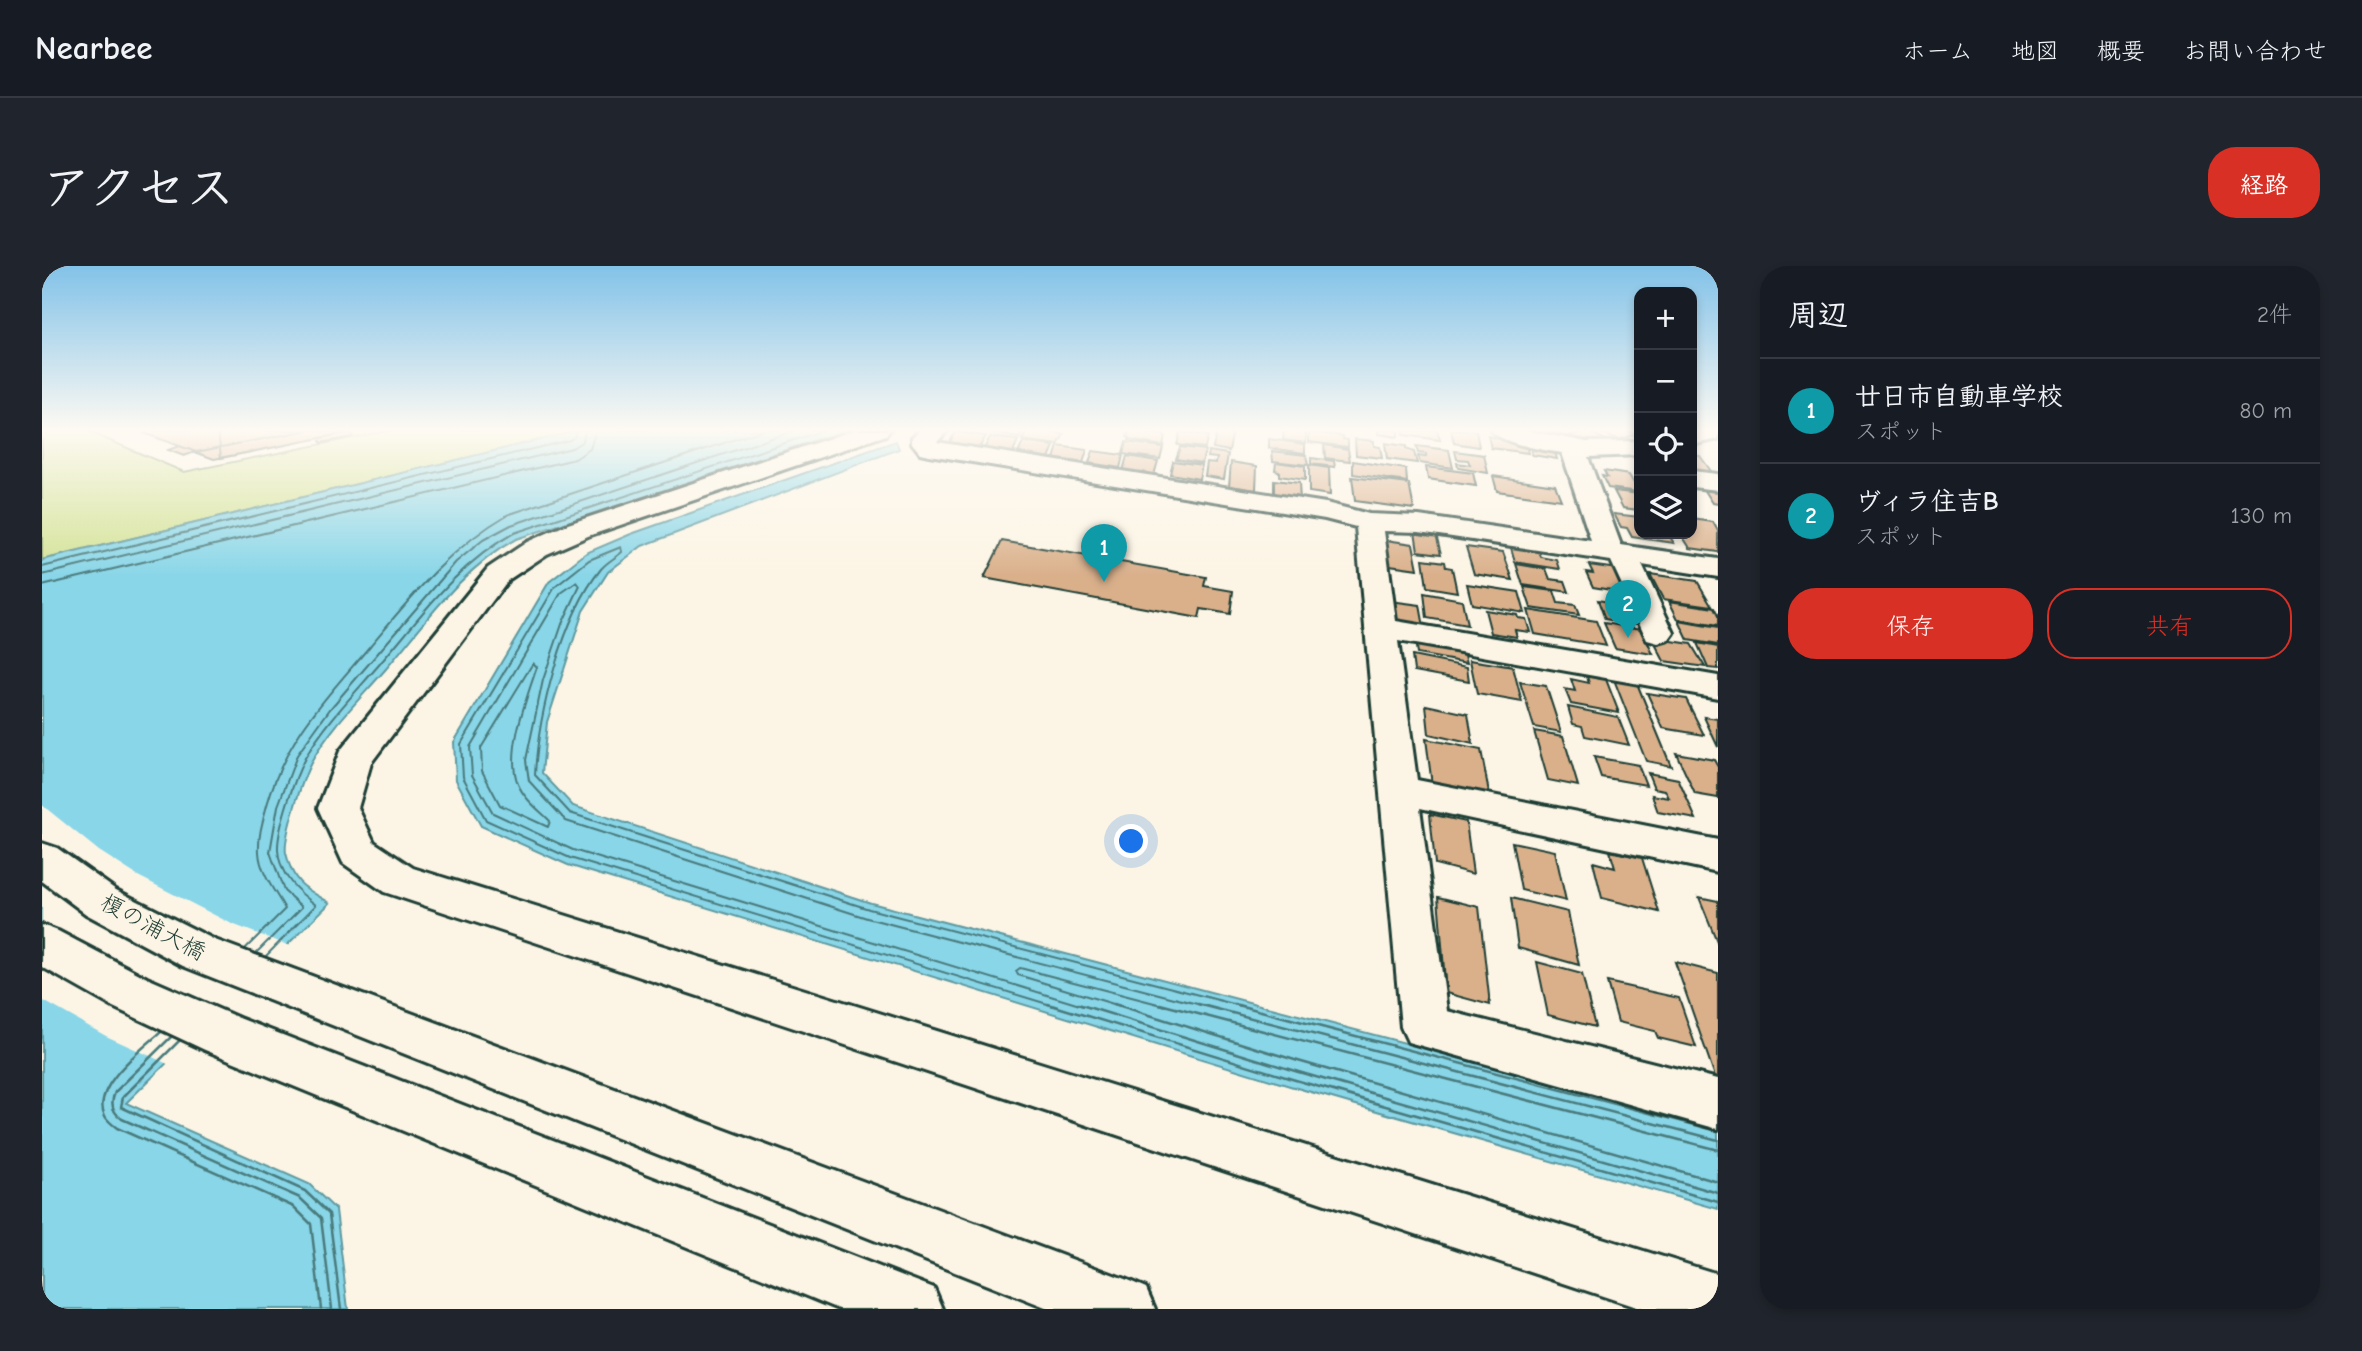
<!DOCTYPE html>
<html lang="ja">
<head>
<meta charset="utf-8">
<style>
  :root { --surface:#171b24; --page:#20242c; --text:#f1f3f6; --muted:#9ea1a6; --line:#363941; --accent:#d93025 }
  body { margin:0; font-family:"Comic Neue","Klee One",sans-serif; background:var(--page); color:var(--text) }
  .controls { position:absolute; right:21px; top:21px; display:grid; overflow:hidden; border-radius:14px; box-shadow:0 4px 10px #0003 }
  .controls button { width:63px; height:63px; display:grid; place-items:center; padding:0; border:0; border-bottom:2px solid var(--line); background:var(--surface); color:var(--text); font:35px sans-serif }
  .you { position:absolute; left:1090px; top:576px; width:24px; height:24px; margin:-18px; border:5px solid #fff; border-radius:50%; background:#1a73e8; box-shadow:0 0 0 10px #1a73e833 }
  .badge { display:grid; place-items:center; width:46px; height:46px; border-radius:50%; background:var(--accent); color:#fff; font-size:23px; font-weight:700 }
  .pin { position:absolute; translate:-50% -58px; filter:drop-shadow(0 2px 4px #0008) }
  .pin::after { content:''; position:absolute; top:37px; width:24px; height:21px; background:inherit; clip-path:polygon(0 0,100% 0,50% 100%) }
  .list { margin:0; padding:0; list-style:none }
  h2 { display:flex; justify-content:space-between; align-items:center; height:91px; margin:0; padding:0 28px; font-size:30px }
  h2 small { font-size:23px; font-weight:400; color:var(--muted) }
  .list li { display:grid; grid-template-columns:46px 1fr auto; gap:21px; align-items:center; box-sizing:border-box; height:105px; padding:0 28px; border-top:2px solid var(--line) }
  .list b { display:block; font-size:26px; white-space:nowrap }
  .list p { margin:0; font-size:23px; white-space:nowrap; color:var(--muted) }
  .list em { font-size:23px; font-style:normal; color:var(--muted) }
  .actions { display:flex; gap:14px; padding:21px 28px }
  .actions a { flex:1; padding:16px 0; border:2px solid var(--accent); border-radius:28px; text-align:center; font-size:24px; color:var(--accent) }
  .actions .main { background:var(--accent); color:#fff }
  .icon { flex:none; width:38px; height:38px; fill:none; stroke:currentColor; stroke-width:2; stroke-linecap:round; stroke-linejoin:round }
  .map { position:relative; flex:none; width:1676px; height:1043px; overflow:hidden; border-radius:28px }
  header { display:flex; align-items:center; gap:42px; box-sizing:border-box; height:98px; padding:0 35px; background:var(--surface); border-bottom:2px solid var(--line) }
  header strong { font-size:33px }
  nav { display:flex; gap:38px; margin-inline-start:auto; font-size:24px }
  .intro { display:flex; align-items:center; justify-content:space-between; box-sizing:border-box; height:168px; padding:0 42px }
  h1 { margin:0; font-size:49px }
  .button { padding:18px 32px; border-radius:28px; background:var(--accent); color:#fff; font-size:24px; font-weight:700 }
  main { display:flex; gap:42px; padding:0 42px }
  aside { flex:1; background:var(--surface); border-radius:28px; box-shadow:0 4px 10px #0003 }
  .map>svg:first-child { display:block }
  .green { fill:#d2e295; stroke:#789064; stroke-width:2 }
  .water { fill:#89d6e8; stroke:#5f99a0; stroke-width:2 }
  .pier { fill:#fcf5e5 }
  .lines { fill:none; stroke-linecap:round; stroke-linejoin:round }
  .shore-far1 { stroke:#497a7c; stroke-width:2 }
  .shore { stroke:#497a7c; stroke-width:2.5 }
  .building { fill:#dab08b; stroke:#1f3d34; stroke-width:2 }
  .minor-casing { stroke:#1f3d34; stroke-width:6 }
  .minor { fill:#fcf5e5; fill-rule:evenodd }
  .labels { text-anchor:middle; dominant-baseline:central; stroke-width:6; stroke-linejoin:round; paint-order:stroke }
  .street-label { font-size:23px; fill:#1f3d34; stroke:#fcf5e5 }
</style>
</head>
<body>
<header>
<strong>Nearbee</strong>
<nav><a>ホーム</a><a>地図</a><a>概要</a><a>お問い合わせ</a></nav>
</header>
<div class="intro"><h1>アクセス</h1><a class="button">経路</a></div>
<main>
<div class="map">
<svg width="1676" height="1043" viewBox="0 0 1676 1043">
  <rect width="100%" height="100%" fill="#fcf5e5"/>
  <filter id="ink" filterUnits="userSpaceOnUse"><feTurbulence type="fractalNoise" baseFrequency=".0143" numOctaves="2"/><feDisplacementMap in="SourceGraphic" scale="14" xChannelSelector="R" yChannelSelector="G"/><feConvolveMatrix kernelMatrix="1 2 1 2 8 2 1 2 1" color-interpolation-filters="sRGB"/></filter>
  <g filter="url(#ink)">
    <!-- green -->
    <path class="green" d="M 0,164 L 43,164 L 142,206 L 350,164 L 539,164 L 0,294 Z"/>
    <!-- water -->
    <path class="water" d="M 539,164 L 804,164 L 474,273 C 419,303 383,357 343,404 C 318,433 288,462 270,495 C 261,511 241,571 244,587 C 251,618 263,622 288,637 L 84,837 L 267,918 L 294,944 L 306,1043 L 0,1043 L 0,294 Z
      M 854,175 L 857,183 L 600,280 L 566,306 L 541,345 L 505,456 L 500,507 L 531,540 L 829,637 L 1676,859 L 1676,943 L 1248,820 L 526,599 L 439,560 L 414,514 L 412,476 L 507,316 L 544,287 L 589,268 Z"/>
    <!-- pier -->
    <path class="pier" d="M 0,539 L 57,585 L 96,610 L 190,658 L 248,680 L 128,799 L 64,770 L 0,734 Z"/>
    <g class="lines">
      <!-- shore-far1 -->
      <path class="shore-far1" d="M 0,301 L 528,174 L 533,170 L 534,164
        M 0,309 L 530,182 L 541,175 L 543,164
        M 0,320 L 533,193 L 548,183 L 554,164
        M 491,397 L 495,401 C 485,431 463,487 476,518 C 482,533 497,544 508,555 L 506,561 L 458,539 L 440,505 L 439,482 Z
        M 203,683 L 243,643 C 233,625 218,607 217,586 C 216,570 221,554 225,539 C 244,471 284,432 328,380 C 370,330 408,282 465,249 L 721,164
        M 214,687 L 260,641 L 242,625 L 228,586 L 236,540 L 255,489 L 288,443 L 414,296 L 441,274 L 469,259 L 754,164
        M 223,691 L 274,639 C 256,626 237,609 236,584 C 235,563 253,511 263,492 C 282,459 311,429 336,400 C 378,351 415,298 472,267 L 782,164
        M 1012,740 L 528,592 L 444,554 L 421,511 L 419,478 L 513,321 L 547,294 L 579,281 L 580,286 C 573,292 565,296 559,303 C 520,351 496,449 493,509 L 528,547 L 827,643 L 1199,740
        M 1041,740 L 531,584 L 451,547 L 430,509 L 428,481 L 519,327 L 535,316 L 538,320 L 520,358 L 501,414 L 484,494 L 487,515 L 524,555 L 825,652 L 1163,740
        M 1078,740 L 976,709 L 974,705 L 978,702 L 1124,740"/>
      <!-- shore -->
      <path class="shore" d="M 1006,738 L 1250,813 L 1676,936
        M 1036,738 L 1253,805 L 1676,927
        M 1072,738 L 1256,795 L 1676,916
        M 1118,738 L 1676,884
        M 1156,738 L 1676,874
        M 1192,738 L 1676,865
        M 119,766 C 101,782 48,822 63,850 C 65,854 71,859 75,862 L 252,941 L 269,958 L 279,1043
        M 130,770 L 73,826 C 68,837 70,846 80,853 L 258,932 L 279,952 L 290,1043
        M 138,774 L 81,831 L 79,841 L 263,925 L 287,948 L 299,1043"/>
    </g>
    <!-- building -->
    <path class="building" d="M 102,164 L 267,164 L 154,186 L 102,167 Z
      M 102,164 L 267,164 L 154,186 L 102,167 Z
      M 176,164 L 309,164 L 309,166 L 179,192 Z
      M 267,164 L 309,166 L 172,193 L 153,186 Z
      M 267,164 L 309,166 L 172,193 L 153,186 Z
      M 940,164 L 981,164 L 978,172 L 952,168 Z
      M 986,164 L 995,164 L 1022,168 L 1016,179 L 980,174 Z
      M 1087,164 L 1123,169 L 1121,180 L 1087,174 L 1087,171 L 1085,171 Z
      M 1175,164 L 1191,164 L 1187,185 L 1171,182 Z
      M 1242,164 L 1264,165 L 1264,177 L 1241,174 Z
      M 1336,164 L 1356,164 L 1356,171 L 1336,168 Z
      M 1361,164 L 1395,164 L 1398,174 L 1361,169 Z
      M 1409,164 L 1434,165 L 1437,181 L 1412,177 Z
      M 1585,164 L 1594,168 L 1577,174 L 1555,165 Z
      M 1546,165 L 1568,176 L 1542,178 L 1525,170 Z
      M 309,166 L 311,171 L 279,177 L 277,172 Z
      M 914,166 L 944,170 L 937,182 L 905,180 Z
      M 1138,166 L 1166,170 L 1163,182 L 1135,179 Z
      M 1267,166 L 1301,170 L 1301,173 L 1306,174 L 1306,181 L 1267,176 Z
      M 1446,170 L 1484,179 L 1486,187 L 1449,182 Z
      M 948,171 L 976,174 L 970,189 L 941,185 Z
      M 1227,173 L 1263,178 L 1263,187 L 1227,182 Z
      M 1313,173 L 1332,175 L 1332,180 L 1338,181 L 1340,192 L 1314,189 Z
      M 981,176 L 1012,180 L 1007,192 L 999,191 L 998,193 L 975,190 Z
      M 1084,176 L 1121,181 L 1118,193 L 1081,188 Z
      M 1343,177 L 1364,180 L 1364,183 L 1372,186 L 1375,197 L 1345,193 Z
      M 1282,179 L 1306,183 L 1308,195 L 1283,192 Z
      M 137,180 L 149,184 L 153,186 L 142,190 L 126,184 Z
      M 1016,180 L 1045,184 L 1041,197 L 1012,193 Z
      M 1374,180 L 1407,184 L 1411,202 L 1378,197 L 1376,190 L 1384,191 L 1384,188 L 1376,187 Z
      M 1138,181 L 1163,184 L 1160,197 L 1134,193 Z
      M 1489,182 L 1513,186 L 1515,193 L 1490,189 Z
      M 1051,185 L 1081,189 L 1078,202 L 1047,197 Z
      M 1167,185 L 1186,188 L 1182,213 L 1163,210 L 1165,196 L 1174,197 L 1175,192 L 1166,191 Z
      M 1230,185 L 1264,189 L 1266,199 L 1231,195 Z
      M 1413,185 L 1442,189 L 1446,207 L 1416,202 L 1415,197 L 1428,199 L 1426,194 L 1415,193 Z
      M 1650,189 L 1658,190 L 1674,212 L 1650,209 Z
      M 1085,190 L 1116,195 L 1112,209 L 1081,205 Z
      M 1269,192 L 1292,195 L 1293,201 L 1269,198 Z
      M 1131,195 L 1160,199 L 1157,213 L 1128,208 Z
      M 1311,195 L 1364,203 L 1365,216 L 1311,208 Z
      M 1189,196 L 1215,200 L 1214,224 L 1187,220 Z
      M 1234,196 L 1263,200 L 1263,214 L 1237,210 L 1237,205 L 1233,204 Z
      M 1267,199 L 1287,202 L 1288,229 L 1267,226 Z
      M 1384,201 L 1431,207 L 1434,220 L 1386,213 Z
      M 1562,205 L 1587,209 L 1597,226 L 1566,222 L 1560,210 L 1565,211 Z
      M 1451,210 L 1513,219 L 1519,234 L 1455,225 Z
      M 1310,211 L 1367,218 L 1372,243 L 1313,235 Z
      M 1232,214 L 1257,217 L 1258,235 L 1232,227 Z
      M 1660,220 L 1676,222 L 1676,238 L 1671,237 Z
      M 1572,225 L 1597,228 L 1597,244 L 1581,242 Z
      M 1572,248 L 1597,251 L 1597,268 L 1626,268 L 1632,277 L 1590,271 L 1585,262 L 1579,261 Z
      M 1650,253 L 1671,256 L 1676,265 L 1676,286 L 1648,282 L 1639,268 L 1650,268 Z
      M 1373,265 L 1394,268 L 1399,288 L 1376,285 Z
      M 1344,274 L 1371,278 L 1376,303 L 1348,299 Z
      M 960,275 L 1164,311 L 1162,320 L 1191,325 L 1188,348 L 1159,343 L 1157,352 L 942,312 Z
      M 1468,278 L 1496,282 L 1499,291 L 1515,294 L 1518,303 L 1473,296 Z
      M 1424,281 L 1461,286 L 1471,314 L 1432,308 Z
      M 1381,293 L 1403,296 L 1404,301 L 1410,302 L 1415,326 L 1385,321 Z
      M 1474,298 L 1504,303 L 1508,313 L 1523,315 L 1527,326 L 1481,319 Z
      M 1547,299 L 1575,303 L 1587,327 L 1551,321 L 1544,306 L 1551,307 Z
      M 1608,308 L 1655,315 L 1670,340 L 1621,333 Z
      M 1425,318 L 1477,326 L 1483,347 L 1430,338 Z
      M 1482,321 L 1512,325 L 1516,337 L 1533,339 L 1537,349 L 1489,342 Z
      M 1382,327 L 1420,334 L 1425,359 L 1385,352 Z
      M 1574,330 L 1588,332 L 1600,359 L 1563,353 L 1556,334 L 1577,338 Z
      M 1348,335 L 1378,339 L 1382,361 L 1352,356 Z
      M 1627,335 L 1672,342 L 1676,350 L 1676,360 L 1636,353 Z
      M 1443,344 L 1475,349 L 1476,352 L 1484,353 L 1488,366 L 1473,364 L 1475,371 L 1449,367 Z
      M 1486,344 L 1554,355 L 1564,380 L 1493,368 Z
      M 1637,355 L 1676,362 L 1676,379 L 1646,374 Z
      M 1562,357 L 1599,363 L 1611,388 L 1573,382 Z
      M 1610,372 L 1649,378 L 1663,401 L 1622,395 Z
      M 1373,374 L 1421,382 L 1425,397 L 1375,388 Z
      M 1655,377 L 1676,381 L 1676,403 L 1666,402 Z
      M 1370,390 L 1425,401 L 1427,415 L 1372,405 Z
      M 1428,394 L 1471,401 L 1480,436 L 1435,428 Z
      M 1544,408 L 1563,411 L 1577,447 L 1529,438 L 1523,423 L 1533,425 L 1529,413 L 1547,417 Z
      M 1571,411 L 1594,415 L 1629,500 L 1604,495 Z
      M 1478,416 L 1504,420 L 1519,466 L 1492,461 Z
      M 1605,427 L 1644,433 L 1662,469 L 1621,462 Z
      M 1384,439 L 1426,448 L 1431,478 L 1387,468 Z
      M 1526,441 L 1576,451 L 1587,479 L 1543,470 L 1540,460 L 1531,458 Z
      M 1662,451 L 1676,453 L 1676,481 Z
      M 1492,465 L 1521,470 L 1536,520 L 1506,514 Z
      M 1384,473 L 1439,484 L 1448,532 L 1390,519 Z
      M 1634,487 L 1672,494 L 1676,501 L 1676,532 L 1653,528 Z
      M 1552,491 L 1596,499 L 1604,519 L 1559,511 Z
      M 1606,507 L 1636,513 L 1654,553 L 1616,546 L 1610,529 L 1627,532 L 1623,524 L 1612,522 Z
      M 1388,548 L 1424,556 L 1431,608 L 1393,598 Z
      M 1470,576 L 1513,585 L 1524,635 L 1479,624 Z
      M 1568,585 L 1600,592 L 1617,646 L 1560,632 L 1551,596 L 1573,602 Z
      M 1396,631 L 1437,641 L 1448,739 L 1404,727 Z
      M 1657,631 L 1676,635 L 1676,678 Z
      M 1469,632 L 1526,646 L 1537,699 L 1476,682 Z
      M 1495,696 L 1540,708 L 1553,761 L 1506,749 Z
      M 1633,696 L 1676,707 L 1676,819 Z
      M 1565,716 L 1637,732 L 1654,781 L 1616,772 L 1613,765 L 1576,756 Z"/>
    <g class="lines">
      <defs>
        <path id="minor" d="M 813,164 L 848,164 L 844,169 L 546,270 L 505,288 L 466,314 L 329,497 L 316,542 L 332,576 L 371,602 L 1676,1008 L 1676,1043 L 1600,1043 L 342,626 L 301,597 L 276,542 L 298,485 L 446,302 L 485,276 L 526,258 Z
          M 878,164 L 906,164 L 895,176 L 1284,237 L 1327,248 L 1377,250 L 1549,275 L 1520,187 C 1504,185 1458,177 1449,164 L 1483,164 L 1545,176 L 1597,175 L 1597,189 L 1546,191 L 1579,279 L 1676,293 L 1676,311 L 1600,299 L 1632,367 L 1627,374 L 1616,377 L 1605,374 L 1569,295 L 1377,266 L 1342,265 L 1354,355 L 1676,410 L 1676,432 L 1356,375 L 1375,514 L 1676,574 L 1676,606 L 1378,542 L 1405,745 L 1676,813 L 1676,863 L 1366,776 L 1359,761 L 1314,261 L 1283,253 L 887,189 L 878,187 L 870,177 L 870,171 Z
          M 1676,164 L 1676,173 L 1650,179 L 1650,165 Z
          M 1650,205 L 1676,208 L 1676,224 L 1650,221 Z
          M 0,577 L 15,582 L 74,624 L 173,674 L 1083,1013 L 1104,1022 L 1113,1043 L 1006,1043 L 141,700 L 44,648 L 0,615 Z
          M 0,659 L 16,665 L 105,712 L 197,752 L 892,1022 L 901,1043 L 797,1043 L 163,784 L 71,741 L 0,701 Z"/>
      </defs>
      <!-- minor casing -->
      <use href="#minor" class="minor-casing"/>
      <!-- minor -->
      <use href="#minor" class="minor"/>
    </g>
  </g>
  <!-- sky -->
  <linearGradient id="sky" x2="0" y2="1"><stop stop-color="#82c2e8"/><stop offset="0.53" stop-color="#fefaf3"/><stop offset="1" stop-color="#fefaf3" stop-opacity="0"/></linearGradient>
  <rect width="1676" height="310" fill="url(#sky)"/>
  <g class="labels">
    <!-- street labels -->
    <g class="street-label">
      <text transform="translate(111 661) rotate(28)">榎の浦大橋</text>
    </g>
  </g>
</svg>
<div class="controls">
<button>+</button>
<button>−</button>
<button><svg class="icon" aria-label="locate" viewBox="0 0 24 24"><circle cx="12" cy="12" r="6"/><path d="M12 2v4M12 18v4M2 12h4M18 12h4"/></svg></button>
<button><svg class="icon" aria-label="layers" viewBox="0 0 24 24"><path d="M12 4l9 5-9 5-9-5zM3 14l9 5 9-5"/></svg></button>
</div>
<div class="you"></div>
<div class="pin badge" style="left:1062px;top:316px;background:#0f9aa8">1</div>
<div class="pin badge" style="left:1586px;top:372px;background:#0f9aa8">2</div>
</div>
<aside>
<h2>周辺<small>2件</small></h2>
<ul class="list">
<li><span class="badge" style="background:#0f9aa8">1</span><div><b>廿日市自動車学校</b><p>スポット</p></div><em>80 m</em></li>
<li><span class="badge" style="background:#0f9aa8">2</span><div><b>ヴィラ住吉B</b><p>スポット</p></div><em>130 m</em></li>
</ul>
<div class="actions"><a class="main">保存</a><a>共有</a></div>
</aside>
</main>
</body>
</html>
